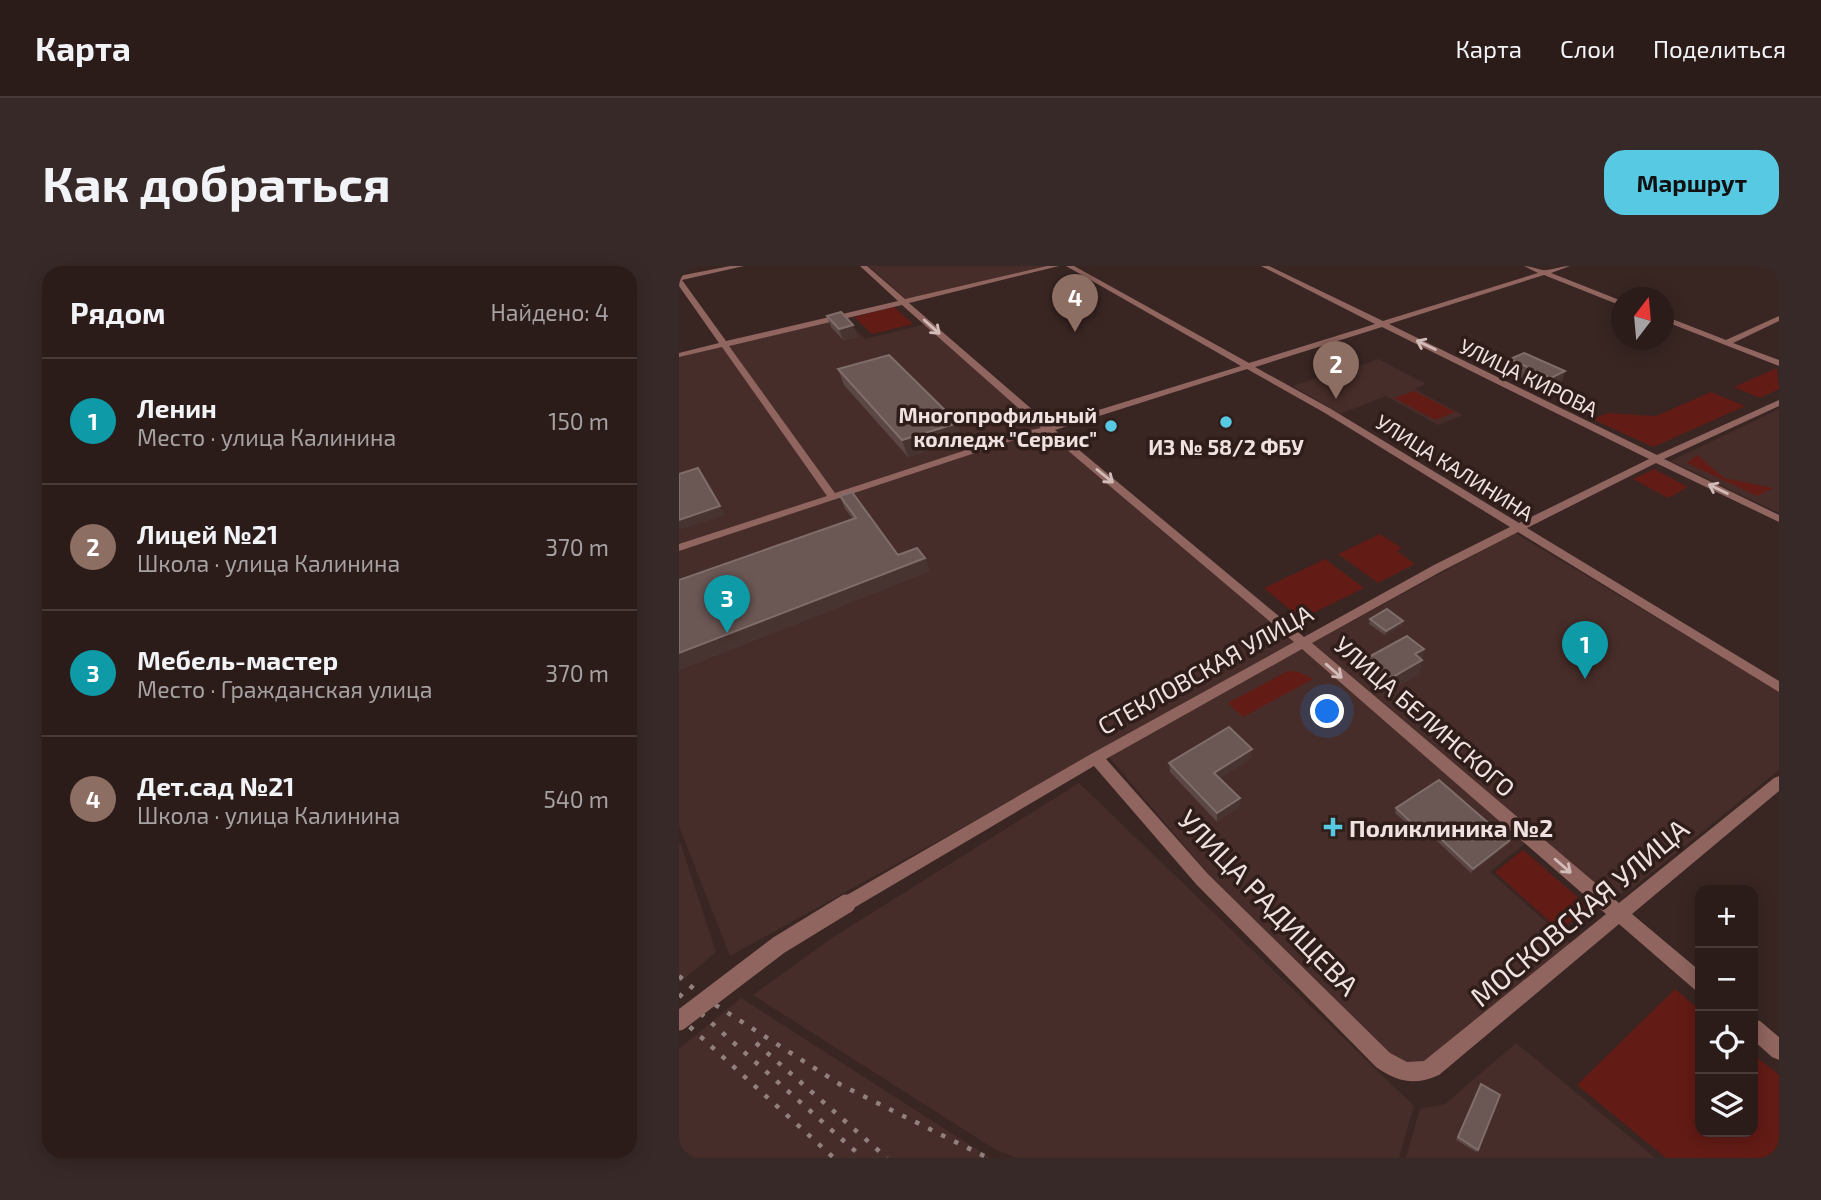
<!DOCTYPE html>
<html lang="ru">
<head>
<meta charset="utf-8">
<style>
  :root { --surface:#2b1c1a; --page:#372927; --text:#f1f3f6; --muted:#a6a1a2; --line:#473a39; --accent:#57c9e3 }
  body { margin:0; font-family:"Exo 2",sans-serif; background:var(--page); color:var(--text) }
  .controls { position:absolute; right:21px; bottom:21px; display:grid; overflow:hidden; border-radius:14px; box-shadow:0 4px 18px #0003 }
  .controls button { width:63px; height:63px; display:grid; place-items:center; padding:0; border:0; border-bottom:2px solid var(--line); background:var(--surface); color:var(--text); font:35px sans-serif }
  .compass { position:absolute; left:932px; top:21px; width:63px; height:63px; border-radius:50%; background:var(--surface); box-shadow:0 4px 18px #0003; rotate:16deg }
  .you { position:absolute; left:649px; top:446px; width:24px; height:24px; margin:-18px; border:5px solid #fff; border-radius:50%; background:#1a73e8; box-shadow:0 0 0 10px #1a73e833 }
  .badge { display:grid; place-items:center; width:46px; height:46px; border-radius:50%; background:var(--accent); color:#fff; font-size:23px; font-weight:700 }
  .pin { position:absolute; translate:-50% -58px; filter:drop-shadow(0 2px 4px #0008) }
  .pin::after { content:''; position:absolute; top:37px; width:24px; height:21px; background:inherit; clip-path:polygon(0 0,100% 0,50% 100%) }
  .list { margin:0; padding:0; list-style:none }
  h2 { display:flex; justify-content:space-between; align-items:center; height:91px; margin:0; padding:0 28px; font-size:30px }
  h2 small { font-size:23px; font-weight:400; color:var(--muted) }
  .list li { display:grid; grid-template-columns:46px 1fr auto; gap:21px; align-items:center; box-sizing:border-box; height:126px; padding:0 28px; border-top:2px solid var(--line) }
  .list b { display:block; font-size:26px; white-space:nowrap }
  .list p { margin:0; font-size:23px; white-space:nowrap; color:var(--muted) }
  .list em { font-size:23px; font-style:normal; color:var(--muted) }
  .icon { flex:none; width:38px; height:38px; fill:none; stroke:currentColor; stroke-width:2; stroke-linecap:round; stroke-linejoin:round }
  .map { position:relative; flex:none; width:1100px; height:892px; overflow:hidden; border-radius:21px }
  header { display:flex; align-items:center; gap:42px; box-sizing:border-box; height:98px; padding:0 35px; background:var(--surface); border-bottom:2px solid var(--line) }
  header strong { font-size:33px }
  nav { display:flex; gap:38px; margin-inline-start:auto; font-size:24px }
  .intro { display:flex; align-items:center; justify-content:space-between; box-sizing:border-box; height:168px; padding:0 42px }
  h1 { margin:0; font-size:49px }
  .button { padding:18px 32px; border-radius:21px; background:var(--accent); color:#111; font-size:24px; font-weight:700 }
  main { display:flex; gap:42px; padding:0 42px }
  aside { flex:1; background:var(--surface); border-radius:21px; box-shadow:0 4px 18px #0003 }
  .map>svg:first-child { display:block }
  .built { fill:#472d29 }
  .green { fill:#631b15 }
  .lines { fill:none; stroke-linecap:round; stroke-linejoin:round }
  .minor { fill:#90655f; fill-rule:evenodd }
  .rail { stroke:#91807e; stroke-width:4.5; stroke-dasharray:4.5 10; stroke-linecap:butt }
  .minor-bridge { stroke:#90655f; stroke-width:19 }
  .wall { fill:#5b4744 }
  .shaded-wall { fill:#473330 }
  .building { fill:#6b5754; stroke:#7f6d6a; stroke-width:2 }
  .oneway { stroke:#d2bcb9 }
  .poi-dot { fill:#57c9e3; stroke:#2f1d1a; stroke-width:2.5 }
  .labels { text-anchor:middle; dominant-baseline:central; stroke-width:7; stroke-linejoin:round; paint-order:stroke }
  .far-street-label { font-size:21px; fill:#eee1df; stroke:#2f1d1a }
  .far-poi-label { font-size:21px; font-weight:bold; fill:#eee1df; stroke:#2f1d1a; text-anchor:end }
  .street-label { font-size:24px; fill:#eee1df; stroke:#2f1d1a }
  .poi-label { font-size:24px; font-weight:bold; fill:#eee1df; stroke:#2f1d1a; text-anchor:start }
  .near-street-label { font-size:28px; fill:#eee1df; stroke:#2f1d1a }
</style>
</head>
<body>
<header>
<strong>Карта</strong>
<nav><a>Карта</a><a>Слои</a><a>Поделиться</a></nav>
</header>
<div class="intro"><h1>Как добраться</h1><a class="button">Маршрут</a></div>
<main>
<aside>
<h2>Рядом<small>Найдено: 4</small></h2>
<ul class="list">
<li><span class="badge" style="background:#0f9aa8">1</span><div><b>Ленин</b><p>Место · улица Калинина</p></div><em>150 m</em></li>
<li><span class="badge" style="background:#8d6e63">2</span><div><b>Лицей №21</b><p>Школа · улица Калинина</p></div><em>370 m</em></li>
<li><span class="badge" style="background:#0f9aa8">3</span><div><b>Мебель-мастер</b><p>Место · Гражданская улица</p></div><em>370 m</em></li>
<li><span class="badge" style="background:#8d6e63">4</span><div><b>Дет.сад №21</b><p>Школа · улица Калинина</p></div><em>540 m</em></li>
</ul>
</aside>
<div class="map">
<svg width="1100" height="892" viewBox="0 0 1100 892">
  <rect width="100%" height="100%" fill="#392623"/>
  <!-- built -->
  <path class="built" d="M 190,0 L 371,0 L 227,33 Z
    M 165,51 L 186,73 L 247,58 L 617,377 L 51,690 L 0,560 L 0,89 Z
    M 653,92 L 673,103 L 699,93 L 747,118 L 735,123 L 784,149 L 759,159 L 707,130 L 661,148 L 614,120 L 643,110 L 636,105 L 642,102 L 636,98 Z
    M 1100,143 L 1100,247 L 992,195 Z
    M 836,267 L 1100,425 L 1100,504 L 951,624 L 932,631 L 633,377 Z
    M 624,381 L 848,576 L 811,606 L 893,679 L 740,800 L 711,791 L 528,606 L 429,490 Z
    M 400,517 L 735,840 L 720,892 L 338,892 L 317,884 L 74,729 L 153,672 Z
    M 1,576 L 37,686 L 0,717 L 0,577 Z
    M 62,732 L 311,892 L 0,892 L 0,783 Z
    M 837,777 L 976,892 L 727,892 L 741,843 L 766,838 Z"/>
  <!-- green -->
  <path class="green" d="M 215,41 L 234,58 L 193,68 L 175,51 Z
    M 1098,102 L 1100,123 L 1081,132 L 1055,121 Z
    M 735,125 L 776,146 L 756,154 L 715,132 Z
    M 1032,126 L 1066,140 L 974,181 L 913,153 L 929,147 L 977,150 Z
    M 1018,189 L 1045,212 L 1094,222 L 1078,230 L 1008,197 Z
    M 975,203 L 1009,221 L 989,232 L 954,213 Z
    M 701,268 L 723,282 L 718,285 L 736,298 L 699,317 L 659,288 Z
    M 646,293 L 685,322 L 622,353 L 585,322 Z
    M 609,405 L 620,406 L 634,413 L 564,451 L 549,437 Z
    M 844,584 L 909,640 L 881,665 L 816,606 Z
    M 996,723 L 1021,744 L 1021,866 L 1074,866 L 1074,788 L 1100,809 L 1100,892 L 987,892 L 898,819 Z"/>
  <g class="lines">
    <!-- minor -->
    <path class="minor" d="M 51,0 L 65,0 L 3,14 L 47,75 L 219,35 L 181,0 L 188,0 L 226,33 L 368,0 L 380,0 L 230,37 L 371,159 L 562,100 L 387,0 L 395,0 L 570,97 L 696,58 L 582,0 L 590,0 L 704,55 L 859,7 L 845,0 C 853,0 861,5 868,4 C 876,3 883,0 891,0 L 872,7 L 943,35 L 943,40 L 865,9 L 710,58 L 978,189 L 1100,134 L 1100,140 L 985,193 L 1100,249 L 1100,256 L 977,197 L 848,262 L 1100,415 L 1100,426 L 839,266 L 763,305 L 633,377 L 940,637 L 1095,512 L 1100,510 L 1100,525 L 953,648 L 1021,705 L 1021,726 L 1015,723 L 940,658 L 760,809 C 736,820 718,816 697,801 L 517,618 L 415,500 L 173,643 L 167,646 L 161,643 L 158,638 L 161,633 L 412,488 L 615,376 L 367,166 L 347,170 L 0,285 L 0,278 L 148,230 L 43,81 L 0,91 L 0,87 L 40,77 L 0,20 L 0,10 ZM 223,39 L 362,162 L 342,166 L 156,227 L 50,80 ZM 703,61 L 970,193 L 840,257 L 652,143 L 576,101 ZM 568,103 L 646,147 L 831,261 L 755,299 L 625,371 L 376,164 ZM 623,383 L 927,648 L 745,795 L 728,796 L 711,787 L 529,608 L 427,493 Z
      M 1100,50 L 1100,55 L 1054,77 L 1100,94 L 1100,100 L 985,55 L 985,51 L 988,51 L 1047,74 Z
      M 1074,753 L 1081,755 L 1100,771 L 1100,794 L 1093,791 L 1074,774 Z"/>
    <!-- rail -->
    <path class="rail" d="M 0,710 L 32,738
      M 0,728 L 184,892
      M 24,731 L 162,819 L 309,892
      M 0,751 L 155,892
      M 77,777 L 208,892"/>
    <!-- minor-bridge -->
    <path class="minor-bridge" d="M 0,755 L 100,679 L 167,638"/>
  </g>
  <!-- wall -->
  <path class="wall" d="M 148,50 L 174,59 L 178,71 L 164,74 L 152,61 Z
    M 831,93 L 886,105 L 882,117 L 868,124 L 828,105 Z
    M 159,103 L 283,174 L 229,191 L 165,119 Z
    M 161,230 L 219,289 L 246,292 L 250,305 L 0,404 L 174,253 L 166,243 Z
    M 691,353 L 723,359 L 706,369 L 690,358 Z
    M 745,383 L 740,408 L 709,425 L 685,405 L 688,392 Z
    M 573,483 L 573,492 L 541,512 L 561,532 L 560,541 L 538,556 L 491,506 L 490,497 Z
    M 717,542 L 830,575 L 828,579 L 792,607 L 743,561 L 737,566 L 716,547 Z
    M 802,818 L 799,884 L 797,886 L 777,874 Z"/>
  <!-- shaded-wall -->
  <path class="shaded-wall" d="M 174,59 L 178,71 L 164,74 L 160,63 Z
    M 886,105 L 882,117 L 868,124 L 872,112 Z
    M 279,157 L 283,174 L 229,191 L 223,174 Z
    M 41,240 L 46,249 L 0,264 L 0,254 Z
    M 246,292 L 250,305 L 0,404 L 0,387 Z
    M 724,355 L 723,359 L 706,369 L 707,365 Z
    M 745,383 L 740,408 L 709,425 L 712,412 L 736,388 Z
    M 573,483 L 573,492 L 535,516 L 535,507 Z
    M 561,532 L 560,541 L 538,556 L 538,547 Z
    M 745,557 L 743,561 L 737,566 L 738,562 Z
    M 830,575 L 828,579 L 792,607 L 794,603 Z"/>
  <!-- building -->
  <path class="building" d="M 162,46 L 174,59 L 160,63 L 148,50 Z
    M 845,87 L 886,105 L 872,112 L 831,93 Z
    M 210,89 L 279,157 L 223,174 L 159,103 Z
    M 19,202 L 41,240 L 0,254 L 0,208 Z
    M 173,226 L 219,289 L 238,282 L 246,292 L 0,387 L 0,314 L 177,252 L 161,230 Z
    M 708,343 L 724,355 L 707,365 L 691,353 Z
    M 728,370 L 745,383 L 736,388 L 743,394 L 712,412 L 688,392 Z
    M 550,461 L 573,483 L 535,507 L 561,532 L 538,547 L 490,497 Z
    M 760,514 L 830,575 L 794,603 L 745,557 L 738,562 L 717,542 Z
    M 802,818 L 821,829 L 799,884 L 779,871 Z"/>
  <!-- one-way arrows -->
  <defs><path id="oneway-shaft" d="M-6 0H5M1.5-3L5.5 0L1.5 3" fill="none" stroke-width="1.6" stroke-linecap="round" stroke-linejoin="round" transform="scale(1.75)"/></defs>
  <g class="oneway">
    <use href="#oneway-shaft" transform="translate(253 61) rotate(42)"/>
    <use href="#oneway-shaft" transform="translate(747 79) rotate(-154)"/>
    <use href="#oneway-shaft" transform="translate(426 210) rotate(39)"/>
    <use href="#oneway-shaft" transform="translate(1039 223) rotate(-154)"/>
    <use href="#oneway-shaft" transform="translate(655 405) rotate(41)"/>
    <use href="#oneway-shaft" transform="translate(884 600) rotate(41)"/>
  </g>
  <!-- markers -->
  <g class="poi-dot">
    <circle cx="547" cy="156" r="7"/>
    <circle cx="432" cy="160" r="7"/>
    <path d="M650.5 550.5h7v7h7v7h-7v7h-7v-7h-7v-7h7z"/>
  </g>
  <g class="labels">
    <!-- far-street labels -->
    <g class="far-street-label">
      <text transform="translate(850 111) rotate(26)">УЛИЦА КИРОВА</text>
      <text transform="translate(776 201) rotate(32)">УЛИЦА КАЛИНИНА</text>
    </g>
    <!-- far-poi labels -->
    <g class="far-poi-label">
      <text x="418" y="148">Многопрофильный<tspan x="418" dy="24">колледж "Сервис"</tspan></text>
      <text x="547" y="180" text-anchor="middle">ИЗ № 58/2 ФБУ</text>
    </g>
    <!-- street labels -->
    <g class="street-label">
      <text transform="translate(526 403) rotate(-29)">СТЕКЛОВСКАЯ УЛИЦА</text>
      <text transform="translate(746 450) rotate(41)">УЛИЦА БЕЛИНСКОГО</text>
    </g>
    <!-- poi labels -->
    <g class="poi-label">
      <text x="670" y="561">Поликлиника №2</text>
    </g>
    <!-- near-street labels -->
    <g class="near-street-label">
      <text transform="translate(590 636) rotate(46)">УЛИЦА РАДИЩЕВА</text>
      <text transform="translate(900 646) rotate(-40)">МОСКОВСКАЯ УЛИЦА</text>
    </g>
  </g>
</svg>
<div class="controls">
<button>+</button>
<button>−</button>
<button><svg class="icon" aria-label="locate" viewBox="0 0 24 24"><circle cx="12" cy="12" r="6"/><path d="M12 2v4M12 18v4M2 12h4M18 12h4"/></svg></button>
<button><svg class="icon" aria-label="layers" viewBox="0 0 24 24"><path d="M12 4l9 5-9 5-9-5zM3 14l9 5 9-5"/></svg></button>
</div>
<svg class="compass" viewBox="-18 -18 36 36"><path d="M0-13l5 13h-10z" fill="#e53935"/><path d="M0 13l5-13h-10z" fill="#a6a1a2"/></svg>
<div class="you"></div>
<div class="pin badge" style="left:906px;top:413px;background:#0f9aa8">1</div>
<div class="pin badge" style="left:657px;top:133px;background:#8d6e63">2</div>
<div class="pin badge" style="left:48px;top:367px;background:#0f9aa8">3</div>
<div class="pin badge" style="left:396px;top:66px;background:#8d6e63">4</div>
</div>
</main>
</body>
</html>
